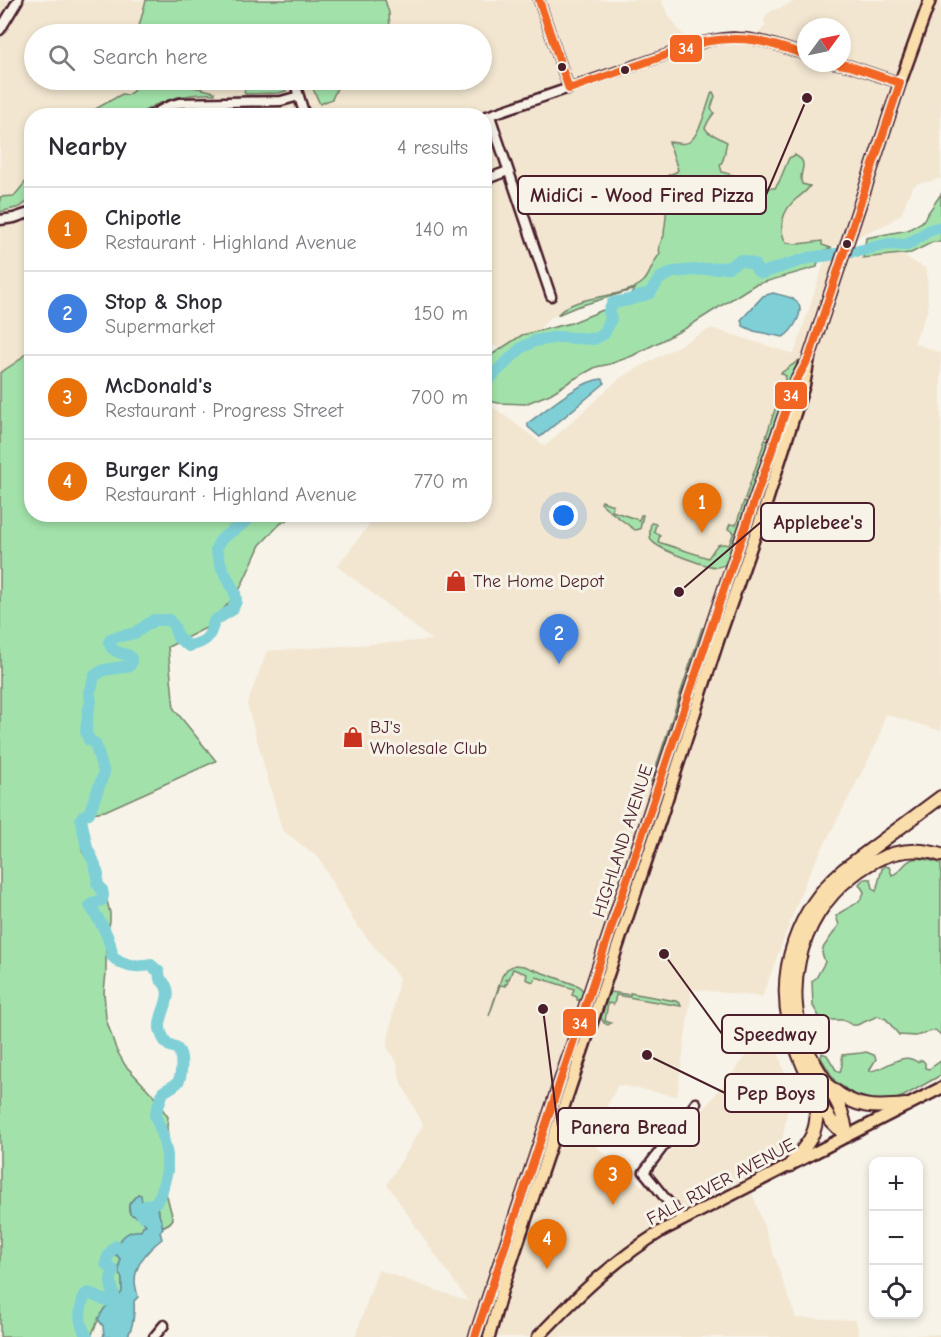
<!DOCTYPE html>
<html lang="en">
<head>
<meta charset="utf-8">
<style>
  :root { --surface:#fff; --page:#f7f7f7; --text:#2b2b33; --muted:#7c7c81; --line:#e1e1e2; --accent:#c8321e }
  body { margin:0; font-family:"Comic Neue",sans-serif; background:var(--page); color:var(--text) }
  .controls { position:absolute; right:18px; bottom:18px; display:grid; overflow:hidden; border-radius:12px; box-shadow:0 3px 9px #0003 }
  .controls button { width:54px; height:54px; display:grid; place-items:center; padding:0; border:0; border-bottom:2px solid var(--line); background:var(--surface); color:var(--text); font:30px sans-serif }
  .compass { position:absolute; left:797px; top:18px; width:54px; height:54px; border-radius:50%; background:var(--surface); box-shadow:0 3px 9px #0003; rotate:57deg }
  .you { position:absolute; left:564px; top:516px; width:21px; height:21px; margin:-15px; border:4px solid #fff; border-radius:50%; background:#1a73e8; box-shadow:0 0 0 9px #1a73e833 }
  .badge { display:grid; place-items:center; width:39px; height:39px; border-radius:50%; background:var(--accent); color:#fff; font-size:20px; font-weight:700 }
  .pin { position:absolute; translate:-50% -50px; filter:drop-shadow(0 2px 3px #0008) }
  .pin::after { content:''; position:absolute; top:32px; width:21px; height:18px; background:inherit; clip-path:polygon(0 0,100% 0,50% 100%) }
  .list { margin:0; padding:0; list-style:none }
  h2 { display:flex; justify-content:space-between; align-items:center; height:78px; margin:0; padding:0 24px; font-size:26px }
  h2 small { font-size:20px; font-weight:400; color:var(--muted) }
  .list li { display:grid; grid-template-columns:39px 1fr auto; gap:18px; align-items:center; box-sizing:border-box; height:84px; padding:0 24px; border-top:2px solid var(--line) }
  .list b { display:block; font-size:22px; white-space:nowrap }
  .list p { margin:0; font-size:20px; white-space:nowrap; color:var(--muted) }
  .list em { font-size:20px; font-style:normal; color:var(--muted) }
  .icon { flex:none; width:33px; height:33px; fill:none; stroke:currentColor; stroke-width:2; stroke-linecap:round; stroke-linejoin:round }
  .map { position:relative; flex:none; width:941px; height:1337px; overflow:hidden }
  .search { position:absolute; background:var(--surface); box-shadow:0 3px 9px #0003; left:24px; top:24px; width:468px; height:66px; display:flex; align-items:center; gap:15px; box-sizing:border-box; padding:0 21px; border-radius:33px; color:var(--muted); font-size:22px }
  .panel { position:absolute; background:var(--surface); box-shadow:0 3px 9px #0003; left:24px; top:108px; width:468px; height:414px; border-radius:24px }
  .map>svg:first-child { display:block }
  .built { fill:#f2e6d0; fill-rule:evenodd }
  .green { fill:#a2e2aa; stroke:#76806a; stroke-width:1.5 }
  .water { fill:#7fd0d6; stroke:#6a8992; stroke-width:1.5 }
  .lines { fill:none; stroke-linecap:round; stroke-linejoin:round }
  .river { stroke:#7fd0d6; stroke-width:12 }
  .minor-casing { stroke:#4a1f2b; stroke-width:13 }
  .major-casing { stroke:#4a1f2b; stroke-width:15 }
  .highway-casing { stroke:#4a1f2b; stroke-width:16 }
  .minor { stroke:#f7f3e8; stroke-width:8 }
  .major { stroke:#f9deab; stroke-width:10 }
  .highway { stroke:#f9deab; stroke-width:12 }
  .bus-1-casing { stroke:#f7f3e8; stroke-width:12 }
  .bus-1 { stroke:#f26522; stroke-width:8 }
  .bus-dot { fill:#4a1f2b; stroke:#f7f3e8; stroke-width:2 }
  .labels { text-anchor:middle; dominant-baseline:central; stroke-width:6; stroke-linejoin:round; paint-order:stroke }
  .poi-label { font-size:18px; fill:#4a1f2b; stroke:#f7f3e8; text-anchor:start }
  .street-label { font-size:18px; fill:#4a1f2b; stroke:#f7f3e8 }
  .leader { fill:none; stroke:#4a1f2b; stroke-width:2 }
  .callout-dot { fill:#4a1f2b; stroke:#f7f3e8; stroke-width:2 }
  .callout { fill:#f7f3e8; stroke:#4a1f2b; stroke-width:2 }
  .callout-label { font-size:20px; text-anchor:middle; font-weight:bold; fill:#4a1f2b }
  .line-badge { stroke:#f7f3e8; stroke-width:2 }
  .badge-label { font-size:16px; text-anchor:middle; font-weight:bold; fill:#fff }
</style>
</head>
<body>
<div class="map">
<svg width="941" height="1337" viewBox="0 0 941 1337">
  <rect width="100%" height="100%" fill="#f7f3e8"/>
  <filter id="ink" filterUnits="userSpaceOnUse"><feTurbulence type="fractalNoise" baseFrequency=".0167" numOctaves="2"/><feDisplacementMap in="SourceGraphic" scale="12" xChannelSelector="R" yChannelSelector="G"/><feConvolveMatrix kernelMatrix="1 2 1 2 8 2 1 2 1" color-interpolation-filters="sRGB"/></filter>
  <g filter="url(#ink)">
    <!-- built -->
    <path class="built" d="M 0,0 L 146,0 L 137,34 L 34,34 L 34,80 L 137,80 L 137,84 L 135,91 L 128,95 L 122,94 L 85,115 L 32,116 L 31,176 L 28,179 L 14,196 L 0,197 Z
      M 385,0 L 661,0 L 669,16 L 691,46 L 754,37 L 766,26 L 764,21 L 766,15 L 773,10 L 782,7 L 798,0 L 941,0 L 941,178 L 928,182 L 918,183 L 913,187 L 907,198 L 902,213 L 889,223 L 831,248 L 819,244 L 797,251 L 785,243 L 781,231 L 783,218 L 787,209 L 794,200 L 806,192 L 807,185 L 802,184 L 800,179 L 803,163 L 787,161 L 778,185 L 775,187 L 770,188 L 762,186 L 758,183 L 722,172 L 720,165 L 727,142 L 708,132 L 705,128 L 709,120 L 714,113 L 711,108 L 715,96 L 712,92 L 702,121 L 696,134 L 690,141 L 688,143 L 683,144 L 672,142 L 678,170 L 676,172 L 658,180 L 663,193 L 667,213 L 664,227 L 664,236 L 659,242 L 660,254 L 653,262 L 648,276 L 644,281 L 631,289 L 583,301 L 562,310 L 557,315 L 550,318 L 541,327 L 535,338 L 514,349 L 485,345 L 484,116 L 294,115 L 292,106 L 284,112 L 284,115 L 135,116 L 156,104 L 177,97 L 182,97 L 190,94 L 215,93 L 215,92 L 190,86 L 188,83 L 189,80 L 250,80 L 244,90 L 279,93 L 286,91 L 281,80 L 309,80 L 321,104 L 337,90 L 341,80 L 482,80 L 482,34 L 379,34 L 386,32 L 389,13 ZM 806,27 L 842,27 L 842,63 L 806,63 Z
      M 31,199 L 31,348 L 18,361 L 0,373 L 0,212 L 7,210 L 28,202 Z
      M 896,252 L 927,269 L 928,309 L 914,343 L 941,353 L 941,731 L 885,714 L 879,739 L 806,880 L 762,997 L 692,989 L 677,1096 L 618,1085 L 589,1140 L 642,1186 L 760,1039 L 778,1050 L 790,1093 L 781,1150 L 746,1175 L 796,1318 L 856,1320 L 859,1337 L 941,1334 L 941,1337 L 355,1337 L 378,1270 L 468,1301 L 431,1249 L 387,1184 L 423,1125 L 400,1080 L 397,1063 L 387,1047 L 399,978 L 353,920 L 319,858 L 282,830 L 247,704 L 267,651 L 432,640 L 337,566 L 377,515 L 484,514 L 485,405 L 489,404 L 545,446 L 620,378 L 711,328 L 794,354 L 827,254 Z"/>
    <!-- green -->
    <path class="green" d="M 146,0 L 385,0 L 389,13 L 390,30 L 379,34 L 244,34 L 232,31 L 230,34 L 222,34 L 204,30 L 201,34 L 137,34 Z
      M 137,80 L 189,80 L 188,83 L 190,86 L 215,92 L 215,94 C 194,93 174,97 155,105 C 148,108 141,114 133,116 C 120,118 100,116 85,115 L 122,94 L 128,95 C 134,91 137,88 137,80 Z
      M 250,80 L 281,80 L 286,91 L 279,93 L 245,94 L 244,91 Z
      M 309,80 L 341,80 L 332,99 L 320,104 Z
      M 712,92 L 713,92 L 715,96 L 711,108 L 714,113 L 709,120 L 705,128 L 708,132 L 727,142 C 724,150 726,158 720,165 L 722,172 L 759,183 C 763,188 769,188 775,188 L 779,182 L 789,158 L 795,155 C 797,157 801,158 802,161 C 806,167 798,175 802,184 L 810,186 C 806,192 801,195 796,199 C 782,211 778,228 786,243 L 798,244 L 822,241 L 822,245 L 831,248 L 820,252 L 817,267 L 754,285 L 686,328 L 632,356 L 610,364 L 596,367 L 574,379 L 550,394 L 525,404 L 498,403 L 485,400 L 485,359 L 522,335 L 571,323 L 608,308 L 628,297 L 635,289 L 576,307 L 557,315 C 578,292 620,301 643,282 C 651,275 651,263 660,254 C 658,247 660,242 664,236 C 664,227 667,218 666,210 C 665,199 661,190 658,180 L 676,172 L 678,170 L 669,142 C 675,142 683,146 689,142 C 700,135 707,105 712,92 Z
      M 31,176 L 31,199 L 20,207 L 0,212 L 0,197 L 14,196 L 28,179 Z
      M 941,194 L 941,242 L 933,242 L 911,253 L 863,258 L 866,238 L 908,230 L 922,222 Z
      M 31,348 L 32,514 L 294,515 L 280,524 L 260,545 L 239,591 L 208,627 L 168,647 L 174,709 L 216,761 L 105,811 L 85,814 L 86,826 L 82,840 L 82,851 L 103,884 L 110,913 L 110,922 L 106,935 L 106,973 L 104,992 L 106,1019 L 116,1049 L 125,1065 L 152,1094 L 168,1117 L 167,1127 L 168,1137 L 162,1178 L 173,1219 C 170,1224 167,1226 161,1226 L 159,1217 L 159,1211 L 152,1205 L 144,1205 L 142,1203 L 140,1195 L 138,1194 C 132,1200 126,1204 130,1214 L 140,1218 L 147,1225 L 143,1226 L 141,1232 C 123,1237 117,1238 111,1257 L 117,1255 L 120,1259 L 119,1268 L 122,1278 L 122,1292 L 118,1297 L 104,1309 L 94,1329 L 91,1337 L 0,1337 L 0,373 L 18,361 Z
      M 798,361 L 771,438 L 766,437 L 786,376 L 781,373 Z
      M 765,440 L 770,441 L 750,500 L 745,498 Z
      M 602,501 L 613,505 L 612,511 L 639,520 L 641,515 L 643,515 L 640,529 L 635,530 L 611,512 L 601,503 Z
      M 744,501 L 749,503 L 729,562 C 725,565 721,567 716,567 C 704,566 659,550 652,541 C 648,536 650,528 651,523 L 656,524 L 654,532 L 660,535 L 658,542 L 708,558 C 716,549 714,541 729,545 L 734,532 L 728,529 L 730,524 L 736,525 Z
      M 702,628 L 706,629 L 655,783 L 651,782 Z
      M 919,858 C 927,860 933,860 941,864 L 941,1035 L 935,1030 L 916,1036 L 899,1035 L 886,1019 L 878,1016 L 857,1025 L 852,1025 L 844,1020 L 829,1020 L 820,1018 L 813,1006 L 812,981 L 816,978 L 825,962 L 822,953 L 823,948 L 839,925 L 836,916 C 845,907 861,906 864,892 L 859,884 C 863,879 865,878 871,879 L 873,888 L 876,891 L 882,869 L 885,866 L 889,867 L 892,875 C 904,871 903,859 919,858 Z
      M 515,965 L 524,966 L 579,986 L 583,991 L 581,1001 L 577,1000 L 577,997 L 572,995 L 574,989 L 536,977 L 533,982 L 526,979 L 527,974 L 513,969 L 509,979 L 506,978 L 506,980 L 508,981 L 507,984 L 505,984 L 506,986 L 500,985 L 489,1016 L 502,976 L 507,969 Z
      M 611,992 L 630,995 L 630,993 L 676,1001 L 680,1003 L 681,1006 L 616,995 L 614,1004 L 608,1003 L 605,1021 L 611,1023 L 608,1025 L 604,1023 L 601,1018 L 608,996 Z
      M 866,1052 L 874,1055 L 876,1059 L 869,1071 C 885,1071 901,1050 917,1062 L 922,1060 L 925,1063 L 925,1068 L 929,1069 L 941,1061 L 941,1075 L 904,1096 L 891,1101 L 860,1100 L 852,1095 L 845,1088 L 836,1083 L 821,1058 L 822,1053 L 827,1055 L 836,1070 L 840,1072 L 842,1065 L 842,1055 L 861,1053 Z"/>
    <!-- water -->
    <path class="water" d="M 773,293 C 779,295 791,296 796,301 C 807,310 792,332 783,337 L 754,331 L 743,326 L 741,320 L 763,296 Z
      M 602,379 L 605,383 L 540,437 L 528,427 L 528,423 C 546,410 581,380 602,379 Z
      M 138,1194 L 141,1195 L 142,1203 L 157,1207 C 159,1213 159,1217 162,1222 L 162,1226 L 164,1226 L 160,1232 L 162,1239 C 149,1249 135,1264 135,1281 C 135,1286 137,1292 138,1297 L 134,1301 C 135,1312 133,1328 127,1337 L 102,1337 L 104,1336 L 103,1326 L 98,1319 L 104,1309 L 118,1297 L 122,1292 L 122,1279 L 119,1273 L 120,1259 L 117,1255 L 111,1257 L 106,1257 L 106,1252 L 109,1247 L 114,1247 C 122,1238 128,1229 141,1231 L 143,1226 L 146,1225 L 140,1218 L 130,1214 L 129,1204 Z"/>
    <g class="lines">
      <!-- river -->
      <path class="river" d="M 858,251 L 888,244 L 907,245 L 930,230 L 941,227
        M 484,380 L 488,380 L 496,372 L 521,348 L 535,341 L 558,337 L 594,339 L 604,334 L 611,319 L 609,311 L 613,303 L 629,300 L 650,293 L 660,278 L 673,272 L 729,267 L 740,260 L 754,264 L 757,270 L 762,273 L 808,258 L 851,252
        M 143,1216 L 141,1213 L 143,1207 L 156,1202 L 161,1194 L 167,1171 L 167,1155 L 162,1133 L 155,1115 L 163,1092 C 167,1089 175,1086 178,1082 C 182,1076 183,1055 178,1050 C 175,1046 174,1048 170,1046 C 165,1043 160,1033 160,1027 C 159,1011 178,993 160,979 L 159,972 L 151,965 C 138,968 122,966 112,956 C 111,938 100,921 90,906 L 93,903 L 102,900 L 103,895 L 102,890 L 97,883 L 98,875 L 93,860 L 87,848 L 81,819 L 83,816 L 89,813 L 104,773 L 95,743 L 89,740 L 86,732 L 88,712 L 91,701 L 89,692 L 92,686 L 94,676 L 104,670 L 129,666 L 131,664 L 131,658 L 128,655 C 119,653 111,651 109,642 L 112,638 L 135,633 L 154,620 L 169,620 L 174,626 L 178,638 L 189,646 C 206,642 210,638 214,621 L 232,610 L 236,601 L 235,593 L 222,568 L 216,550 C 217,547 218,544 220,541 C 228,531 243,528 252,514
        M 87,1337 C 78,1321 79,1313 84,1296 L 88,1293 C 97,1296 104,1303 114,1300 C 115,1293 111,1289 111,1282 C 110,1278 113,1275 113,1270 L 106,1264 C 107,1256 110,1251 116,1246"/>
      <defs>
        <path id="minor" d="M 539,0 L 569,89
          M 0,30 L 18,0
          M 834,63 L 850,66 L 900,83
          M 294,80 L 305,116
          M 149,116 L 169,106 L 179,103 L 281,101 L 299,96
          M 490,116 L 551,296
          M 484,117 L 704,42 C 715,40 726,37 737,38 C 760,38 784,48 806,55
          M 484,180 L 508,171
          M 0,220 L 14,218 L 32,212
          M 682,1219 L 644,1172 L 696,1103
          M 154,1337 L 164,1325"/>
        <path id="major" d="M 475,1337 L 726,583 L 796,381 L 804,366
          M 489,1337 L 502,1290 L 660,820 L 719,638 L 766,504 L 804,385 L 809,358 L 900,83 L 930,0
          M 538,1337 C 578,1295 613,1261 663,1230 L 941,1088"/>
        <path id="highway" d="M 831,1088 C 856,1109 875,1108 906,1105
          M 846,1136 L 831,1121 L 825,1112 C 812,1085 797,1056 790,1027 C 776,969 798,909 843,870 L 941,797
          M 846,1136 C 846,1107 824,1082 811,1057 C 779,996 798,918 852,876 C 878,855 909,844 941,855
          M 789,1166 C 809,1143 821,1131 815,1099"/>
      </defs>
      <!-- minor casing -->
      <use href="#minor" class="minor-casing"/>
      <!-- major casing -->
      <use href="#major" class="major-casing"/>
      <!-- highway casing -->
      <use href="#highway" class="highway-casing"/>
      <!-- minor -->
      <use href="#minor" class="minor"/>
      <!-- major -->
      <use href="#major" class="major"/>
      <!-- highway -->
      <use href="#highway" class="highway"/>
      <defs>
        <path id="bus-1" d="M 539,0 L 569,89
          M 834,63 L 850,66 L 900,83
          M 569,89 L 704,42 C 746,34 767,42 806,55
          M 475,1337 L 726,583 L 796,381 L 809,358 L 900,83"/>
      </defs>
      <!-- bus-1 casing -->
      <use href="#bus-1" class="bus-1-casing"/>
      <!-- bus-1 -->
      <use href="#bus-1" class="bus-1"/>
    </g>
  </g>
  <!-- icons -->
  <defs>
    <symbol id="shop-bare" viewBox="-9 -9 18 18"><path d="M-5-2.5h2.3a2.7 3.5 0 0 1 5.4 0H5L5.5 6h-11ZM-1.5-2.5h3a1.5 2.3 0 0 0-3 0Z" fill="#c8321e" stroke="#f7f3e8" stroke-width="2.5" paint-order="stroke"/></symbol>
  </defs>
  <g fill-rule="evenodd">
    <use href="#shop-bare" x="441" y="566" width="30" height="30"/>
    <use href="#shop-bare" x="338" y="722" width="30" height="30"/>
  </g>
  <!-- markers -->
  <g class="bus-dot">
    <circle cx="562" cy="67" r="5"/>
    <circle cx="625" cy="70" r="5"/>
    <circle cx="847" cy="244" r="5"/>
  </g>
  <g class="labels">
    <!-- poi labels -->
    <g class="poi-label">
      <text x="473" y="581">The Home Depot</text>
      <text x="370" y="727">BJ's<tspan x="370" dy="21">Wholesale Club</tspan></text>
    </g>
    <!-- street labels -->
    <g class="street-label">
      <text transform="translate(623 841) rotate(-72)">HIGHLAND AVENUE</text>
      <text transform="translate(721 1182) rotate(-28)">FALL RIVER AVENUE</text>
    </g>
  </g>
  <!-- callouts -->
  <path class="leader" d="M807 98L766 195M679 592L761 522M664 954L722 1034M647 1055L725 1093M543 1009L558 1127"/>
  <g class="callout-dot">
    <circle cx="807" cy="98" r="6"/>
    <circle cx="679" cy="592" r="6"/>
    <circle cx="664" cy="954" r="6"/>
    <circle cx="647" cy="1055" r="6"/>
    <circle cx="543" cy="1009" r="6"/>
  </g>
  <g class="callout">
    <rect x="518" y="176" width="248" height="38" rx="6"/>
    <rect x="761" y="503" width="113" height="38" rx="6"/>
    <rect x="722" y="1015" width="107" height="38" rx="6"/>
    <rect x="725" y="1074" width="103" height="38" rx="6"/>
    <rect x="558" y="1108" width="141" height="38" rx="6"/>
  </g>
  <g class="callout-label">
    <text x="642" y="202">MidiCi - Wood Fired Pizza</text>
    <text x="818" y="529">Applebee's</text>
    <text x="775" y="1041">Speedway</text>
    <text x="776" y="1100">Pep Boys</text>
    <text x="629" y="1134">Panera Bread</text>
  </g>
  <g class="line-badge">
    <rect x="669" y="34" width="34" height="29" rx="6" fill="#f26522"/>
    <rect x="774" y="381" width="34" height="29" rx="6" fill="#f26522"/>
    <rect x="562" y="1008" width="35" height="29" rx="6" fill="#f26522"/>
  </g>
  <g class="badge-label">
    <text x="686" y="54">34</text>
    <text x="791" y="401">34</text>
    <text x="580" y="1029">34</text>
  </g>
</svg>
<div class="controls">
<button>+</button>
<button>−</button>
<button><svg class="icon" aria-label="locate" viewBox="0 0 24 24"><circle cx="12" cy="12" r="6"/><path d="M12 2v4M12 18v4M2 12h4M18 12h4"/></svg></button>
</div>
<svg class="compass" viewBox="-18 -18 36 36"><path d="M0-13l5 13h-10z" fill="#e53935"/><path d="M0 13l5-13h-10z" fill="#7c7c81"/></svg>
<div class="you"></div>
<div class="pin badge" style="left:702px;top:533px;background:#e8710a">1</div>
<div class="pin badge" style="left:559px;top:664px;background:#3f7fe0">2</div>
<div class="pin badge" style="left:613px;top:1205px;background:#e8710a">3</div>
<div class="pin badge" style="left:547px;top:1269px;background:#e8710a">4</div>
<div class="search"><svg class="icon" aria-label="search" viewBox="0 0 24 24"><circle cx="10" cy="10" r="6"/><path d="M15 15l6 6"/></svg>Search here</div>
<section class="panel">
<h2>Nearby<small>4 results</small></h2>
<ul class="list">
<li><span class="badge" style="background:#e8710a">1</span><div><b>Chipotle</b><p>Restaurant · Highland Avenue</p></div><em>140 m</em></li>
<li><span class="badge" style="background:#3f7fe0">2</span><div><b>Stop &amp; Shop</b><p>Supermarket</p></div><em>150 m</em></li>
<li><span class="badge" style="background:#e8710a">3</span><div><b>McDonald's</b><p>Restaurant · Progress Street</p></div><em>700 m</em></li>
<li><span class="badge" style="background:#e8710a">4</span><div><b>Burger King</b><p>Restaurant · Highland Avenue</p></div><em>770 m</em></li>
</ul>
</section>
</div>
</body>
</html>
